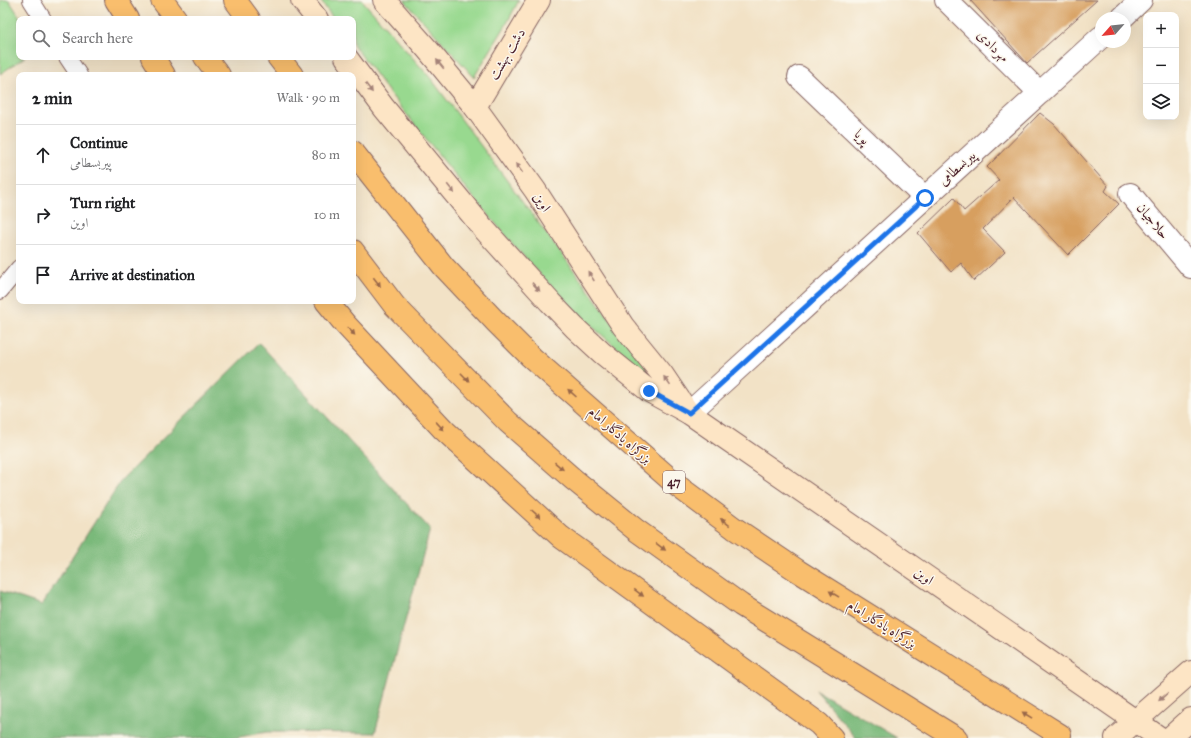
<!DOCTYPE html>
<html lang="en">
<head>
<meta charset="utf-8">
<style>
  :root { --surface:#fff; --page:#f2f2f2; --text:#202124; --muted:#757577; --line:#e0e0e0 }
  body { margin:0; font-family:"IM FELL Great Primer",Amiri,serif; background:var(--page); color:var(--text) }
  .controls { position:absolute; right:12px; top:12px; display:grid; overflow:hidden; border-radius:8px; box-shadow:0 4px 16px #0002 }
  .controls button { width:36px; height:36px; display:grid; place-items:center; padding:0; border:0; border-bottom:1px solid var(--line); background:var(--surface); color:var(--text); font:20px sans-serif }
  .compass { position:absolute; left:1095px; top:12px; width:36px; height:36px; border-radius:50%; background:var(--surface); box-shadow:0 4px 16px #0002; rotate:243deg }
  .stop { position:absolute; width:12px; height:12px; margin:-9px; border:3px solid #1a73e8; border-radius:50%; background:#fff }
  .stop.end { background:#1a73e8; border-color:#fff; box-shadow:0 1px 4px #0008 }
  .list { margin:0; padding:0; list-style:none }
  h2 { display:flex; justify-content:space-between; align-items:center; height:52px; margin:0; padding:0 16px; font-size:17px }
  h2 small { font-size:13px; font-weight:400; color:var(--muted) }
  .list li { display:grid; grid-template-columns:26px 1fr auto; gap:12px; align-items:center; box-sizing:border-box; height:60px; padding:0 16px; border-top:1px solid var(--line) }
  .list b { display:block; font-size:15px; white-space:nowrap }
  .list p { margin:0; font-size:13px; white-space:nowrap; color:var(--muted) }
  .list em { font-size:13px; font-style:normal; color:var(--muted) }
  .icon { flex:none; width:22px; height:22px; fill:none; stroke:currentColor; stroke-width:2; stroke-linecap:round; stroke-linejoin:round }
  .map { position:relative; flex:none; width:1191px; height:738px; overflow:hidden }
  .search { position:absolute; background:var(--surface); box-shadow:0 4px 16px #0002; left:16px; top:16px; width:340px; height:44px; display:flex; align-items:center; gap:10px; box-sizing:border-box; padding:0 14px; border-radius:8px; color:var(--muted); font-size:15px }
  .panel { position:absolute; background:var(--surface); box-shadow:0 4px 16px #0002; left:16px; top:72px; width:340px; height:232px; border-radius:8px }
  .map>svg:first-child { display:block }
  .green { fill:#98d98f; stroke:#717c5d }
  .forest { fill:#7ab97a; stroke:#626c52 }
  .building { fill:#d79f5e }
  .lines { fill:none; stroke-linecap:round; stroke-linejoin:round }
  .lane-casing { stroke:#856361; stroke-width:18 }
  .street-casing { stroke:#856361; stroke-width:24 }
  .secondary-casing { stroke:#856361; stroke-width:24 }
  .highway-casing { stroke:#856361; stroke-width:24 }
  .lane { stroke:#fff; stroke-width:16 }
  .street { stroke:#fff; stroke-width:22 }
  .secondary { stroke:#fde5c5; stroke-width:22 }
  .highway { stroke:#f9be6d; stroke-width:22 }
  .oneway { fill:#a48278 }
  .oneway2 { fill:#996749 }
  .route { stroke:#1a73e8; stroke-width:5 }
  .labels { text-anchor:middle; dominant-baseline:central; stroke-width:3; stroke-linejoin:round; paint-order:stroke }
  .shield { fill:#fbf7ec; stroke:#7f6065; stroke-width:1 }
  .shield-label { font-size:13px; font-weight:bold; fill:#4a1f2b }
  .street-label { font-size:14px; fill:#4a1f2b; stroke:#fbf7ec }
</style>
</head>
<body>
<div class="map">
<svg width="1191" height="738" viewBox="0 0 1191 738">
  <rect width="100%" height="100%" fill="#fbf7ec"/>
  <filter id="ink" filterUnits="userSpaceOnUse"><feTurbulence type="fractalNoise" baseFrequency=".025" numOctaves="2"/><feDisplacementMap in="SourceGraphic" scale="8" xChannelSelector="R" yChannelSelector="G"/><feConvolveMatrix kernelMatrix="1 2 1 2 8 2 1 2 1" color-interpolation-filters="sRGB"/></filter>
  <filter id="wash" filterUnits="userSpaceOnUse"><feTurbulence type="fractalNoise" baseFrequency=".012" numOctaves="4" result="noise"/><feDisplacementMap in="SourceGraphic" scale="16" xChannelSelector="R" yChannelSelector="G"/><feGaussianBlur stdDeviation="0.9" result="paint"/><feColorMatrix in="noise" values="0 0 0 0 0 0 0 0 0 0 0 0 0 0 0 0 0 1.4 0 .05"/><feComposite in="paint" operator="in"/></filter>
  <g filter="url(#wash)">
    <rect width="100%" height="100%" fill="#f2e2c6"/>
    <!-- green -->
    <path class="green" d="M 0,0 L 9,0 L 21,19 L 19,19 L 19,57 L 25,57 L 0,74 Z
      M 320,0 L 362,0 L 432,80 L 657,382 L 588,323 L 554,289 L 517,249 L 463,185 L 384,86 L 353,44 L 353,19 L 334,19 Z
      M 404,0 L 519,0 L 506,25 L 474,77 Z"/>
    <!-- forest -->
    <path class="forest" d="M 259,343 L 430,529 L 375,733 L 267,732 L 234,738 L 0,738 L 0,591 L 42,605 L 122,479 Z
      M 816,690 L 897,738 L 856,738 Z"/>
    <g id="blocks">
      <!-- building -->
      <path class="building" d="M 970,0 L 1097,0 L 1027,63 Z
        M 1040,113 L 1054,124 L 1108,186 L 1105,191 L 1119,204 L 1068,255 L 1014,197 L 983,229 L 1005,252 L 974,281 L 961,263 L 951,272 L 918,233 L 954,198 L 964,211 L 999,180 L 987,167 Z"/>
    </g>
  </g>
  <g filter="url(#ink)">
    <use href="#blocks" fill-opacity="0" stroke="#856361" stroke-width="1"/>
    <g class="lines">
      <defs>
        <path id="lane" d="M 31,0 L 43,19
          M 67,57 L 79,75
          M 0,291 L 19,268"/>
        <path id="street" d="M 946,0 L 1040,93
          M 1122,18 L 1141,0
          M 799,77 L 925,198
          M 1130,194 L 1191,267
          M 689,413 L 1101,37"/>
        <path id="secondary" d="M 302,0 L 317,19
          M 384,0 L 428,50 L 475,107 L 535,190 L 623,326 L 662,374 L 687,411
          M 346,57 L 384,108 L 483,228 L 550,302 L 575,328 L 602,353 L 649,391 L 689,413 L 1160,738
          M 475,107 L 539,0
          M 1116,738 L 1191,672
          M 1170,738 L 1191,719"/>
        <path id="highway" d="M 116,0 L 128,19
          M 162,0 L 176,19
          M 235,0 L 249,19
          M 153,57 L 164,75
          M 205,57 L 219,75
          M 278,57 L 292,75
          M 353,152 L 444,267 L 496,322 L 530,356 L 679,487 L 734,528 L 798,571 L 1060,735
          M 353,251 L 394,305 L 508,422 L 573,479 L 636,530 L 741,605 L 956,738
          M 326,301 L 345,324 L 444,430 L 561,537 L 819,724 L 832,738"/>
      </defs>
      <!-- lane casing -->
      <use href="#lane" class="lane-casing"/>
      <!-- street casing -->
      <use href="#street" class="street-casing"/>
      <!-- secondary casing -->
      <use href="#secondary" class="secondary-casing"/>
      <!-- highway casing -->
      <use href="#highway" class="highway-casing"/>
      <!-- lane -->
      <use href="#lane" class="lane"/>
      <!-- street -->
      <use href="#street" class="street"/>
      <!-- secondary -->
      <use href="#secondary" class="secondary"/>
      <!-- highway -->
      <use href="#highway" class="highway"/>
    </g>
    <!-- one-way arrows -->
    <defs><path id="oneway-solid" d="M-6-.8H1V-3.2L6.5 0L1 3.2V.8H-6Z"/></defs>
    <g class="oneway">
      <use href="#oneway-solid" transform="translate(440 64) rotate(-129)"/>
      <use href="#oneway-solid" transform="translate(369 88) rotate(53)"/>
      <use href="#oneway-solid" transform="translate(519 168) rotate(-126)"/>
      <use href="#oneway-solid" transform="translate(451 189) rotate(51)"/>
      <use href="#oneway-solid" transform="translate(591 276) rotate(-123)"/>
      <use href="#oneway-solid" transform="translate(536 287) rotate(47)"/>
      <use href="#oneway-solid" transform="translate(667 381) rotate(-125)"/>
      <use href="#oneway-solid" transform="translate(1163 697) rotate(139)"/>
    </g>
    <g class="oneway2">
      <use href="#oneway-solid" transform="translate(377 282) rotate(53)"/>
      <use href="#oneway-solid" transform="translate(351 331) rotate(47)"/>
      <use href="#oneway-solid" transform="translate(465 377) rotate(46)"/>
      <use href="#oneway-solid" transform="translate(572 393) rotate(-138)"/>
      <use href="#oneway-solid" transform="translate(440 426) rotate(47)"/>
      <use href="#oneway-solid" transform="translate(559 466) rotate(41)"/>
      <use href="#oneway-solid" transform="translate(536 514) rotate(42)"/>
      <use href="#oneway-solid" transform="translate(725 522) rotate(-143)"/>
      <use href="#oneway-solid" transform="translate(661 547) rotate(36)"/>
      <use href="#oneway-solid" transform="translate(639 593) rotate(36)"/>
      <use href="#oneway-solid" transform="translate(834 594) rotate(-148)"/>
      <use href="#oneway-solid" transform="translate(1027 715) rotate(-148)"/>
    </g>
  </g>
  <g class="lines" filter="url(#ink)">
    <!-- route -->
    <path class="route" d="M 649,391 L 689,413 L 925,198"/>
  </g>
  <g class="labels">
    <!-- shield labels -->
    <rect class="shield" x="663" y="471" width="22" height="22" rx="3"/>
    <g class="shield-label">
      <text x="674" y="482">47</text>
    </g>
    <!-- street labels -->
    <g class="street-label">
      <text transform="translate(993 46) rotate(45)">مهردادی</text>
      <text transform="translate(507 54) rotate(-59)">دشت بهشت</text>
      <text transform="translate(862 137) rotate(44)">پویا</text>
      <text transform="translate(957 168) rotate(-42)">پیربسطامی</text>
      <text transform="translate(542 202) rotate(57)">اوین</text>
      <text transform="translate(1153 221) rotate(50)">حلاجیان</text>
      <text transform="translate(620 435) rotate(41)">بزرگراه یادگار امام</text>
      <text transform="translate(924 576) rotate(35)">اوین</text>
      <text transform="translate(882 624) rotate(32)">بزرگراه یادگار امام</text>
    </g>
  </g>
</svg>
<div class="controls">
<button>+</button>
<button>−</button>
<button><svg class="icon" aria-label="layers" viewBox="0 0 24 24"><path d="M12 4l9 5-9 5-9-5zM3 14l9 5 9-5"/></svg></button>
</div>
<svg class="compass" viewBox="-18 -18 36 36"><path d="M0-13l5 13h-10z" fill="#e53935"/><path d="M0 13l5-13h-10z" fill="#757577"/></svg>
<div class="stop" style="left:925px;top:198px"></div>
<div class="stop end" style="left:649px;top:391px"></div>
<div class="search"><svg class="icon" aria-label="search" viewBox="0 0 24 24"><circle cx="10" cy="10" r="6"/><path d="M15 15l6 6"/></svg>Search here</div>
<section class="panel">
<h2>2 min<small>Walk · 90 m</small></h2>
<ul class="list">
<li><svg class="icon" aria-label="ahead" viewBox="0 0 24 24"><path d="M12 20V5M6 11l6-6 6 6"/></svg><div><b>Continue</b><p>پیربسطامی</p></div><em>80 m</em></li>
<li><svg class="icon" aria-label="right" viewBox="0 0 24 24"><path d="M7 20v-9h11M14 6l5 5-5 5"/></svg><div><b>Turn right</b><p>اوین</p></div><em>10 m</em></li>
<li><svg class="icon" aria-label="arrive" viewBox="0 0 24 24"><path d="M6 21V4h12l-3 4 3 4H6"/></svg><div><b>Arrive at destination</b></div></li>
</ul>
</section>
</div>
</body>
</html>
